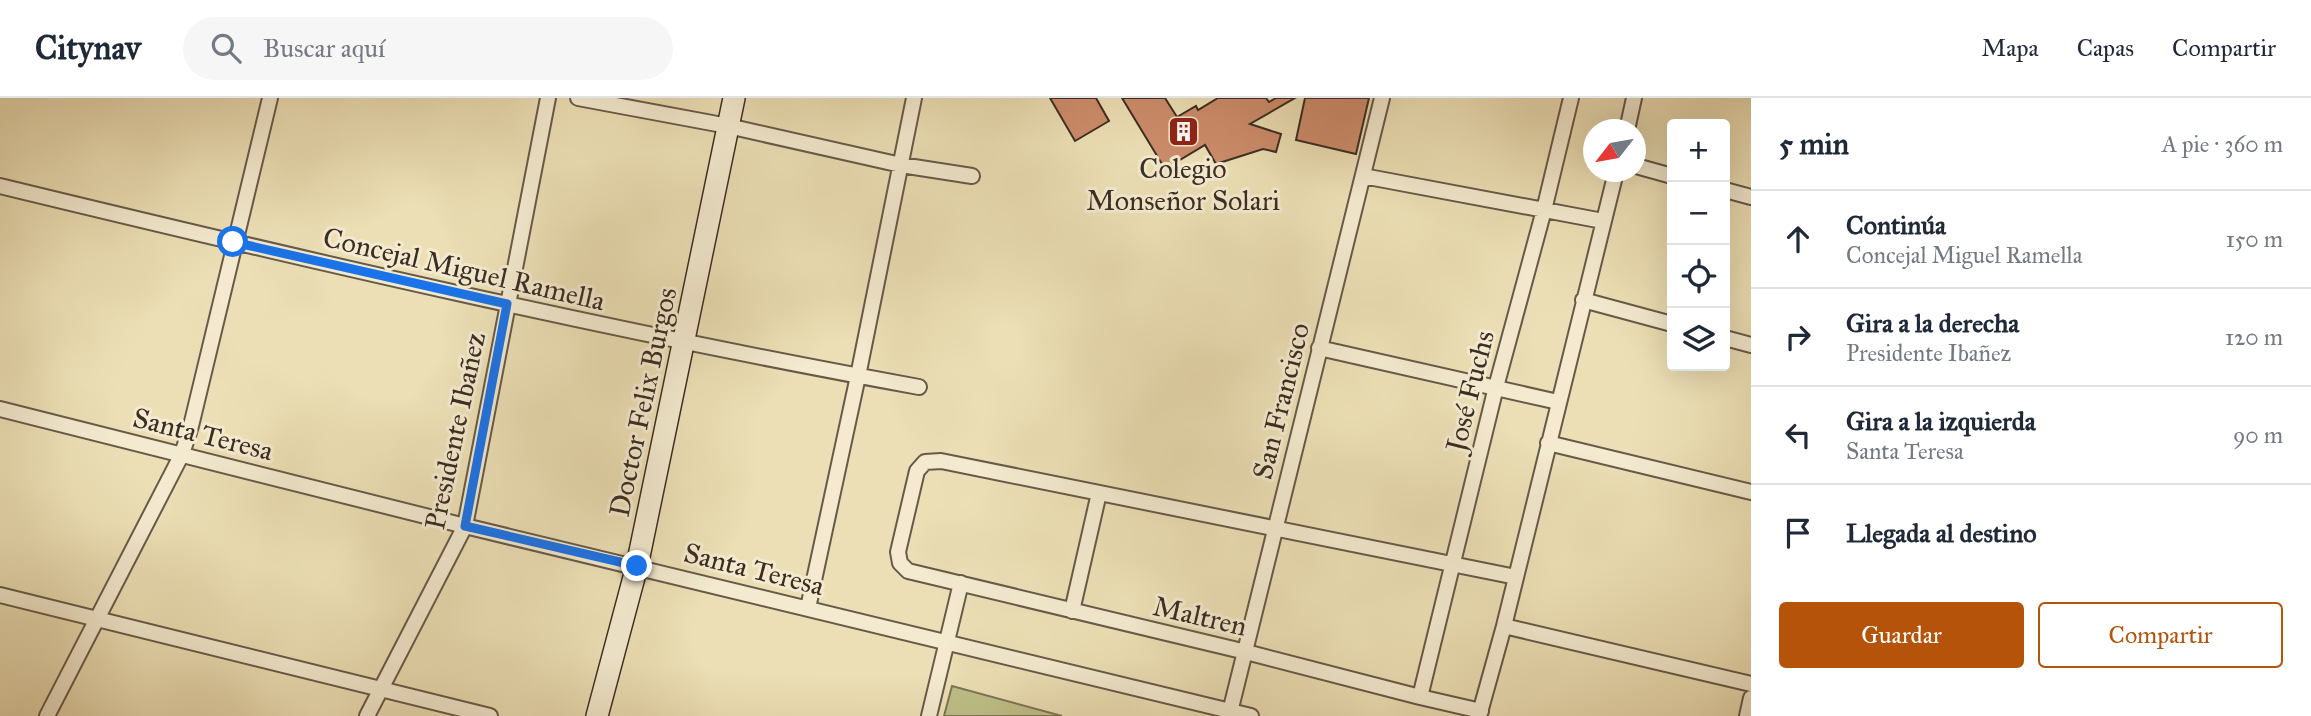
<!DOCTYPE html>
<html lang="es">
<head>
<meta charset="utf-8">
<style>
  :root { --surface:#fff; --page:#f6f6f7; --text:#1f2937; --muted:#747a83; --line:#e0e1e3; --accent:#b45309 }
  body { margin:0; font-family:"IM FELL Great Primer",serif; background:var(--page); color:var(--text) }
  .controls { position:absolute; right:21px; top:21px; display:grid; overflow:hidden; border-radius:7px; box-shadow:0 7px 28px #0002 }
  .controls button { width:63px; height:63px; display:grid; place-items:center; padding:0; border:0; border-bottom:2px solid var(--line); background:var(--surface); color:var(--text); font:35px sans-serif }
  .compass { position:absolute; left:1583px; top:21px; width:63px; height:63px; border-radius:50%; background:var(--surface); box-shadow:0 7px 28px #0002; rotate:239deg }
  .stop { position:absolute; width:21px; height:21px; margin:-16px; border:5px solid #1a73e8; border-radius:50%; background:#fff }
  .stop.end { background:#1a73e8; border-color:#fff; box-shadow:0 2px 7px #0008 }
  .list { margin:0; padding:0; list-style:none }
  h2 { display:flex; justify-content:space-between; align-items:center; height:91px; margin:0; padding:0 28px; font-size:30px }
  h2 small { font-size:23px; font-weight:400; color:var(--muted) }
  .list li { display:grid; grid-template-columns:46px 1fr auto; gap:21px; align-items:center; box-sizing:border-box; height:98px; padding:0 28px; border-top:2px solid var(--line) }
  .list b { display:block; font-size:26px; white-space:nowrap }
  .list p { margin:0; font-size:23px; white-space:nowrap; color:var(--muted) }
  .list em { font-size:23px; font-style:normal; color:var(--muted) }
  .actions { display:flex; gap:14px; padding:21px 28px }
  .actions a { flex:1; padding:16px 0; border:2px solid var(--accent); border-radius:7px; text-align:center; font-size:24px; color:var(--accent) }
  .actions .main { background:var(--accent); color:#fff }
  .icon { flex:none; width:38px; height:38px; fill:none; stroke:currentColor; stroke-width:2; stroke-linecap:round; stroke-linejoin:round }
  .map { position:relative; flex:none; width:1751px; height:618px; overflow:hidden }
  header { display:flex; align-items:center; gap:42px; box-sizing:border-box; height:98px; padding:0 35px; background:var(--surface); border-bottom:2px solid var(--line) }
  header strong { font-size:33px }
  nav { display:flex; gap:38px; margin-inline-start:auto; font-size:24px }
  .search { width:490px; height:63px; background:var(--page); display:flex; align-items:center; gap:18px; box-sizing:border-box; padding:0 24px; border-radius:38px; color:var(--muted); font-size:26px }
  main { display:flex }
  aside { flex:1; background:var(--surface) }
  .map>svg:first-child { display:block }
  .green { fill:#bec089; stroke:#7c7656; stroke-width:2 }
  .building { fill:#cc8c6b; stroke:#3b2d23; stroke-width:2 }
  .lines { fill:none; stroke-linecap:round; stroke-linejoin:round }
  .street-casing { stroke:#675a48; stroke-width:18 }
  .secondary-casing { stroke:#3b2d23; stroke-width:24 }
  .street { stroke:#f3eacf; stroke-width:14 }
  .secondary { stroke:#f3eacf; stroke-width:21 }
  .route { stroke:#1a73e8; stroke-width:9 }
  .labels { text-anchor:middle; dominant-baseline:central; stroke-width:6; stroke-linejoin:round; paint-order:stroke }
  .poi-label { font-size:28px; fill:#3b2d23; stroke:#f3eacf }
  .street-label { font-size:28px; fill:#3b2d23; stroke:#f3eacf }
</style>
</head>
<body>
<header>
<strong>Citynav</strong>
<div class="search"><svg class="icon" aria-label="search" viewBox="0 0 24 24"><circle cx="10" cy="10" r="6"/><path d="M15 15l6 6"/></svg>Buscar aquí</div>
<nav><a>Mapa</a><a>Capas</a><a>Compartir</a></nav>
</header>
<main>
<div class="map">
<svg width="1751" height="618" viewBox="0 0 1751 618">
  <rect width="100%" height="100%" fill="#ecdfb5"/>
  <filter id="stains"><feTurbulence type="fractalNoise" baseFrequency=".00286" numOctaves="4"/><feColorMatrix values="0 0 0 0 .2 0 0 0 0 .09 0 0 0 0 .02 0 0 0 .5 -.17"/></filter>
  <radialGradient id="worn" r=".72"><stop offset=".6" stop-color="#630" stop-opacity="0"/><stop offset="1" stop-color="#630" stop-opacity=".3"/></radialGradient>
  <!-- green -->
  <path class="green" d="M 952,588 L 1062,618 L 944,618 Z"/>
  <!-- building -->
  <path class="building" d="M 1050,0 L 1096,0 L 1109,23 L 1075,43 Z
    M 1122,0 L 1165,0 L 1177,19 L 1196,8 L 1198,12 L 1218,0 L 1266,0 L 1269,4 L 1276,0 L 1295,0 L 1250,26 L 1281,36 L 1276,54 L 1263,51 L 1216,66 L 1205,47 L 1165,71 Z
    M 1305,0 L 1369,0 L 1356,56 L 1296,42 Z"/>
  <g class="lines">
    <defs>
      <path id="street" d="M 578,0 L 728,28 L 901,67 L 972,78
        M 1627,32 L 1634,0
        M 1636,68 L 1672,78
        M 1363,78 L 1603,123
        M 0,88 C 305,162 610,233 919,289
        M 1725,92 L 1751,99
        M 1583,202 L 1672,226
        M 1725,240 L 1751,247
        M 1319,250 L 1558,304
        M 0,311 L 465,428 L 1251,618
        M 1548,345 L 1751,394
        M 0,497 L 490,618
        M 808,510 L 858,278 L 914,0
        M 1072,513 L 1099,395
        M 1504,528 L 1751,586
        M 1420,599 L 1496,289 L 1544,112 L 1571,0
        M 1481,613 L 1420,599 L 1246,554 L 908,473 L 900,465 L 898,454 L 917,373 L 925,364 L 941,363 L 1516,479
        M 47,618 L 182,356 L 191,328 L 270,0
        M 367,618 L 465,428 L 548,0
        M 929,618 L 961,485
        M 1229,618 L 1382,0
        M 1479,618 L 1504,528 L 1616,74
        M 1747,618 L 1751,600"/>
      <path id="secondary" d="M 597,618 L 637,468 L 734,0"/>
    </defs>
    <!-- street casing -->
    <use href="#street" class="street-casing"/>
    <!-- secondary casing -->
    <use href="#secondary" class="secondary-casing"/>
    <!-- street -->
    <use href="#street" class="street"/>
    <!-- secondary -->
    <use href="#secondary" class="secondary"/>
  </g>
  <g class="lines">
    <!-- route -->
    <path class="route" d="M 233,144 L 507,206 L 465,428 L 637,468"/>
  </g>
  <!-- icons -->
  <defs>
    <symbol id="building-square" viewBox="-11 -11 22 22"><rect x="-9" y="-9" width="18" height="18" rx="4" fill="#8f2418" stroke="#f3eacf"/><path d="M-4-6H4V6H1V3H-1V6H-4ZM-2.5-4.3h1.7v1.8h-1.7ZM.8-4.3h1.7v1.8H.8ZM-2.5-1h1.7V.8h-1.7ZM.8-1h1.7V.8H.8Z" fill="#fff"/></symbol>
  </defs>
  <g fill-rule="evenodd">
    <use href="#building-square" x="1166" y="16" width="35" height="35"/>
  </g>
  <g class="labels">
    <!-- poi labels -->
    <g class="poi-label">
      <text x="1183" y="70">Colegio<tspan x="1183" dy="32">Monseñor Solari</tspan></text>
    </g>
    <!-- street labels -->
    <g class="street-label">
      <text transform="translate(464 171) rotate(13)">Concejal Miguel Ramella</text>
      <text transform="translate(1470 293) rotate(-76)">José Fuchs</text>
      <text transform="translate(1281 303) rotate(-76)">San Francisco</text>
      <text transform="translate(643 304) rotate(-78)">Doctor Felix Burgos</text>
      <text transform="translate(455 333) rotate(-78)">Presidente Ibañez</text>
      <text transform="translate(203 336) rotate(14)">Santa Teresa</text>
      <text transform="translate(754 471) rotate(14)">Santa Teresa</text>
      <text transform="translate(1200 518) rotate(13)">Maltren</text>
    </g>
  </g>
  <rect width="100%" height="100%" filter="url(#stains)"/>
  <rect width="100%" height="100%" fill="url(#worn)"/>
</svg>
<div class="controls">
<button>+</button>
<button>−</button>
<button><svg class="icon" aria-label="locate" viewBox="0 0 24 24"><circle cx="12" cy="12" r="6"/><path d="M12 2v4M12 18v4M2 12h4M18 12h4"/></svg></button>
<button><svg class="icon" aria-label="layers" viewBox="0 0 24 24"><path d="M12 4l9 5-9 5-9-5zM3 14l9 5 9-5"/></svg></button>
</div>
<svg class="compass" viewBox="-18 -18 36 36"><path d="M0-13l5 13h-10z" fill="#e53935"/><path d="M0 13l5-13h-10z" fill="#747a83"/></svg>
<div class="stop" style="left:233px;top:144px"></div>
<div class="stop end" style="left:637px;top:468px"></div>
</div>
<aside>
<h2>5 min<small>A pie · 360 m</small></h2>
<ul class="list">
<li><svg class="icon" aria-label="ahead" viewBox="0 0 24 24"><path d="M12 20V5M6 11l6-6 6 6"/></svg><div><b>Continúa</b><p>Concejal Miguel Ramella</p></div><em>150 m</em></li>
<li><svg class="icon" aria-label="right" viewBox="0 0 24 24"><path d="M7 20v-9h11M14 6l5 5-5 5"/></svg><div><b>Gira a la derecha</b><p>Presidente Ibañez</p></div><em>120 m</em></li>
<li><svg class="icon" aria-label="left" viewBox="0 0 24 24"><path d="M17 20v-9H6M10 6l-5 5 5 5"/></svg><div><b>Gira a la izquierda</b><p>Santa Teresa</p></div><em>90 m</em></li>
<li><svg class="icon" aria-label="arrive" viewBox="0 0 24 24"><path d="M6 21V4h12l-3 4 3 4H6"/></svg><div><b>Llegada al destino</b></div></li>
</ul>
<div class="actions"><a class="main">Guardar</a><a>Compartir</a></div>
</aside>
</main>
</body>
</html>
